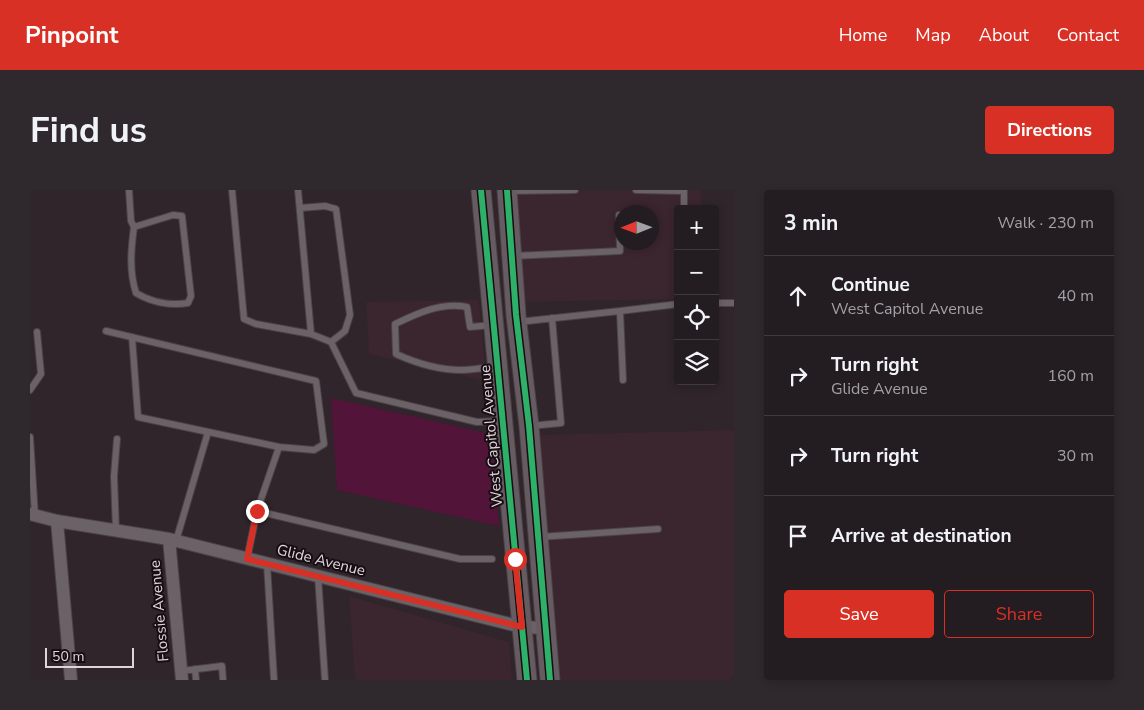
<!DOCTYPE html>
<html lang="en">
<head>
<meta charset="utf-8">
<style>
  :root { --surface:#231c20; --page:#2f292d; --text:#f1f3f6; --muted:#a3a1a5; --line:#403a3e; --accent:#d93025 }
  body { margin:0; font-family:"Nunito Sans",sans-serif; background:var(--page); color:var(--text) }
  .controls { position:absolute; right:15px; top:15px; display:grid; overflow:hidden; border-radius:5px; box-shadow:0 2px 8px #0003 }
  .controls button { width:45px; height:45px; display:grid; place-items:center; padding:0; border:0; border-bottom:1px solid var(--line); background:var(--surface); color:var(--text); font:25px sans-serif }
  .compass { position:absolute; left:584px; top:15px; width:45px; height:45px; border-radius:50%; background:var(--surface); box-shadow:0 2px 8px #0003; rotate:269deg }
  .scale { position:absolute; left:15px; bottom:12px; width:89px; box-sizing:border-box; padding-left:5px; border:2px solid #e0d4d9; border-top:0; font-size:14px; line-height:18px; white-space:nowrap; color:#e0d4d9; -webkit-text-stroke:4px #160e12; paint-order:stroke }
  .stop { position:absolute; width:15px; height:15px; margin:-11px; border:4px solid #d93025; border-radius:50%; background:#fff }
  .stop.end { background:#d93025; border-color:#fff; box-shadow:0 1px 5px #0008 }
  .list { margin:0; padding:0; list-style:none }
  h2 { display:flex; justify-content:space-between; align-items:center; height:65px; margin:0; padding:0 20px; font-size:21px }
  h2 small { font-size:16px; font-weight:400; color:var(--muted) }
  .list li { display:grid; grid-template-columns:32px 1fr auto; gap:15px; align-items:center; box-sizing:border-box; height:80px; padding:0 20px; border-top:1px solid var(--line) }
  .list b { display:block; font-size:19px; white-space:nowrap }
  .list p { margin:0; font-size:16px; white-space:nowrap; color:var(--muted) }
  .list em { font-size:16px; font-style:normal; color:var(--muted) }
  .actions { display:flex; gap:10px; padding:15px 20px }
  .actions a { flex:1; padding:11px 0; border:1px solid var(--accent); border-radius:5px; text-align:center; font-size:18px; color:var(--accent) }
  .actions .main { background:var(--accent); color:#fff }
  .icon { flex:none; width:28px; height:28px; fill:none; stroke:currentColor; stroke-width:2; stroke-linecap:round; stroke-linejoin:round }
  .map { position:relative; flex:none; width:704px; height:490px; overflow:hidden; border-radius:5px }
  header { display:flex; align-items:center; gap:30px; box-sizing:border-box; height:70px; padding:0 25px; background:var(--accent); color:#fff }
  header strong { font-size:24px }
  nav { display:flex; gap:28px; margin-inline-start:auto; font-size:18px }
  .intro { display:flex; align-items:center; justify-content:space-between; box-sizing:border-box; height:120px; padding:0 30px }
  h1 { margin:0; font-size:35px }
  .button { padding:12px 22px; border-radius:5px; background:var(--accent); color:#fff; font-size:18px; font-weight:700 }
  main { display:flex; gap:30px; padding:0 30px }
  aside { flex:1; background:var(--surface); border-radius:5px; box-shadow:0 2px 8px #0003 }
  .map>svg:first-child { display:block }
  .built { fill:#3b252f; fill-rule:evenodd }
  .green { fill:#521439 }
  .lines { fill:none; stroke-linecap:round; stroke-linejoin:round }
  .service-casing { stroke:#4b4246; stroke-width:8 }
  .minor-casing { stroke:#4b4246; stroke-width:14 }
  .secondary-casing { stroke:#4b4246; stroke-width:21 }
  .service { stroke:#6a6266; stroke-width:6 }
  .minor { stroke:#6a6266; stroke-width:12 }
  .secondary { stroke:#655b60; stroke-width:19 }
  .cycleway-casing { stroke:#160e12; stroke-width:9 }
  .cycleway { stroke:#2db169; stroke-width:6 }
  .route { stroke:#d93025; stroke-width:6 }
  .labels { text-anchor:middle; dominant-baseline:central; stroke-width:4; stroke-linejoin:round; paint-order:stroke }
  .street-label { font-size:15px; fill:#e0d4d9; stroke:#160e12 }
</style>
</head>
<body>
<header>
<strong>Pinpoint</strong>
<nav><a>Home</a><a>Map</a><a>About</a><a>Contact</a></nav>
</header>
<div class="intro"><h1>Find us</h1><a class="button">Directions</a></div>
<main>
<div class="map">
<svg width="704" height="490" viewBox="0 0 704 490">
  <rect width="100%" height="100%" fill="#2f252a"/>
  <!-- built -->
  <path class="built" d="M 486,0 L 671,0 L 671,19 L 648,19 L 648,109 L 494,112 ZM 592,22 L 622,22 L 622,52 L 592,52 Z
    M 449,110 L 456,191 L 339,164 L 336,112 Z
    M 704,240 L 704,490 L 528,490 L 509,245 Z
    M 319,406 L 479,452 L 482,490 L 325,490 Z"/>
  <!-- green -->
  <path class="green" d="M 301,208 L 461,244 L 469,336 L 307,300 Z"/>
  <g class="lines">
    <defs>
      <path id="service" d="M 99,0 L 101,31 L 104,37 L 143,25 L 152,26 L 161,106 L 158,113 C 140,116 121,112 106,103 C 99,81 101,59 104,37
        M 202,0 L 214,129 L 226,134 L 281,144 L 301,152 L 315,141 L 320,125 L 306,19 L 295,16 L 270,18
        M 268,0 L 281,144
        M 606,0 L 654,1 L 654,19
        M 479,1 L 545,0
        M 483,66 L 590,61 L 589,25
        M 685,113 L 704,113
        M 590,121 L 648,114
        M 488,132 L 590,121 L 593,190
        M 462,135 L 440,137 L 437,117 C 411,112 388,123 365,134 L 366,164 C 386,173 409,180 431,180 C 442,180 454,178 466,176
        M 76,141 L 286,191 L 294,254 L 284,260 L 249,257 L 108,227 L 102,147
        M 301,152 L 326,203 L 447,232 L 471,231
        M 0,200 L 11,184 L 7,142
        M 500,236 L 531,233 L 522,128
        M 0,247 L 5,326
        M 227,321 L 430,369 L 462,369
        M 86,341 L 84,286 L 87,249
        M 509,347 L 628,339
        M 146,351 L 178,242
        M 217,369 L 227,321 L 249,257
        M 237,374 L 244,490
        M 288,386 L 295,490
        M 165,479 L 166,490
        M 151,481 L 192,476 L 193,490"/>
      <path id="minor" d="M 0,324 L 27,331 L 139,349 L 492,437 L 515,438
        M 27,331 L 41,490
        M 139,349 L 152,490"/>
      <path id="secondary" d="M 451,0 L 497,490
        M 477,0 L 486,125 L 499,236 L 520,490"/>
    </defs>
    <!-- service casing -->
    <use href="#service" class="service-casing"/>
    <!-- minor casing -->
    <use href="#minor" class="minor-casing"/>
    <!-- secondary casing -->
    <use href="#secondary" class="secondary-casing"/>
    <!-- service -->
    <use href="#service" class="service"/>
    <!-- minor -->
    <use href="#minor" class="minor"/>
    <!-- secondary -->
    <use href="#secondary" class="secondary"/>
    <defs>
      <path id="cycleway" d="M 451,0 L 497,490
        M 477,0 L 486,125 L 499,236 L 520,490"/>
    </defs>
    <!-- cycleway casing -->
    <use href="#cycleway" class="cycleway-casing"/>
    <!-- cycleway -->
    <use href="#cycleway" class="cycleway"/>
  </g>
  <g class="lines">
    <!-- route -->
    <path class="route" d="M 227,321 L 217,369 L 492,437 L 485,369"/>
  </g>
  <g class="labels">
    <!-- street labels -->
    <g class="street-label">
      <text transform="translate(461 246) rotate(-95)">West Capitol Avenue</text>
      <text transform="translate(291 370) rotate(14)">Glide Avenue</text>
      <text transform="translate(129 421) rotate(-95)">Flossie Avenue</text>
    </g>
  </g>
</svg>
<div class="controls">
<button>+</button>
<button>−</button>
<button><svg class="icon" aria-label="locate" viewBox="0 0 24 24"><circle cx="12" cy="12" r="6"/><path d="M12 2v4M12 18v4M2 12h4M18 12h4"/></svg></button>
<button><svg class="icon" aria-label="layers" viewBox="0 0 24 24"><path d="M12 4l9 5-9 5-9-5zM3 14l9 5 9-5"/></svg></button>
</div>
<svg class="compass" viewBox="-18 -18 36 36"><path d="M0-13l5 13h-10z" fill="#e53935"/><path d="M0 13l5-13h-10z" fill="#a3a1a5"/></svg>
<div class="scale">50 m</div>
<div class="stop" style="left:485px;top:369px"></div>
<div class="stop end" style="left:227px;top:321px"></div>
</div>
<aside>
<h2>3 min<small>Walk · 230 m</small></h2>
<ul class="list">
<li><svg class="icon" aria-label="ahead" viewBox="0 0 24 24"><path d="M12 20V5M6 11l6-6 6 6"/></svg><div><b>Continue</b><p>West Capitol Avenue</p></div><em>40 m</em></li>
<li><svg class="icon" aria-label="right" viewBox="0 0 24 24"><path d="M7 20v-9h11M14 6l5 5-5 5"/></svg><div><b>Turn right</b><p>Glide Avenue</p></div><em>160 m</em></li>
<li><svg class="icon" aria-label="right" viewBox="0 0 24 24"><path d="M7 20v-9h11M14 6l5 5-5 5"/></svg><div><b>Turn right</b></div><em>30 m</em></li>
<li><svg class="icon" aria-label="arrive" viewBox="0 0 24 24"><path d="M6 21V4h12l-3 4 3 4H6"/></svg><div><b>Arrive at destination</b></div></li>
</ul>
<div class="actions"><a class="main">Save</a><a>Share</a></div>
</aside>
</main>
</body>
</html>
